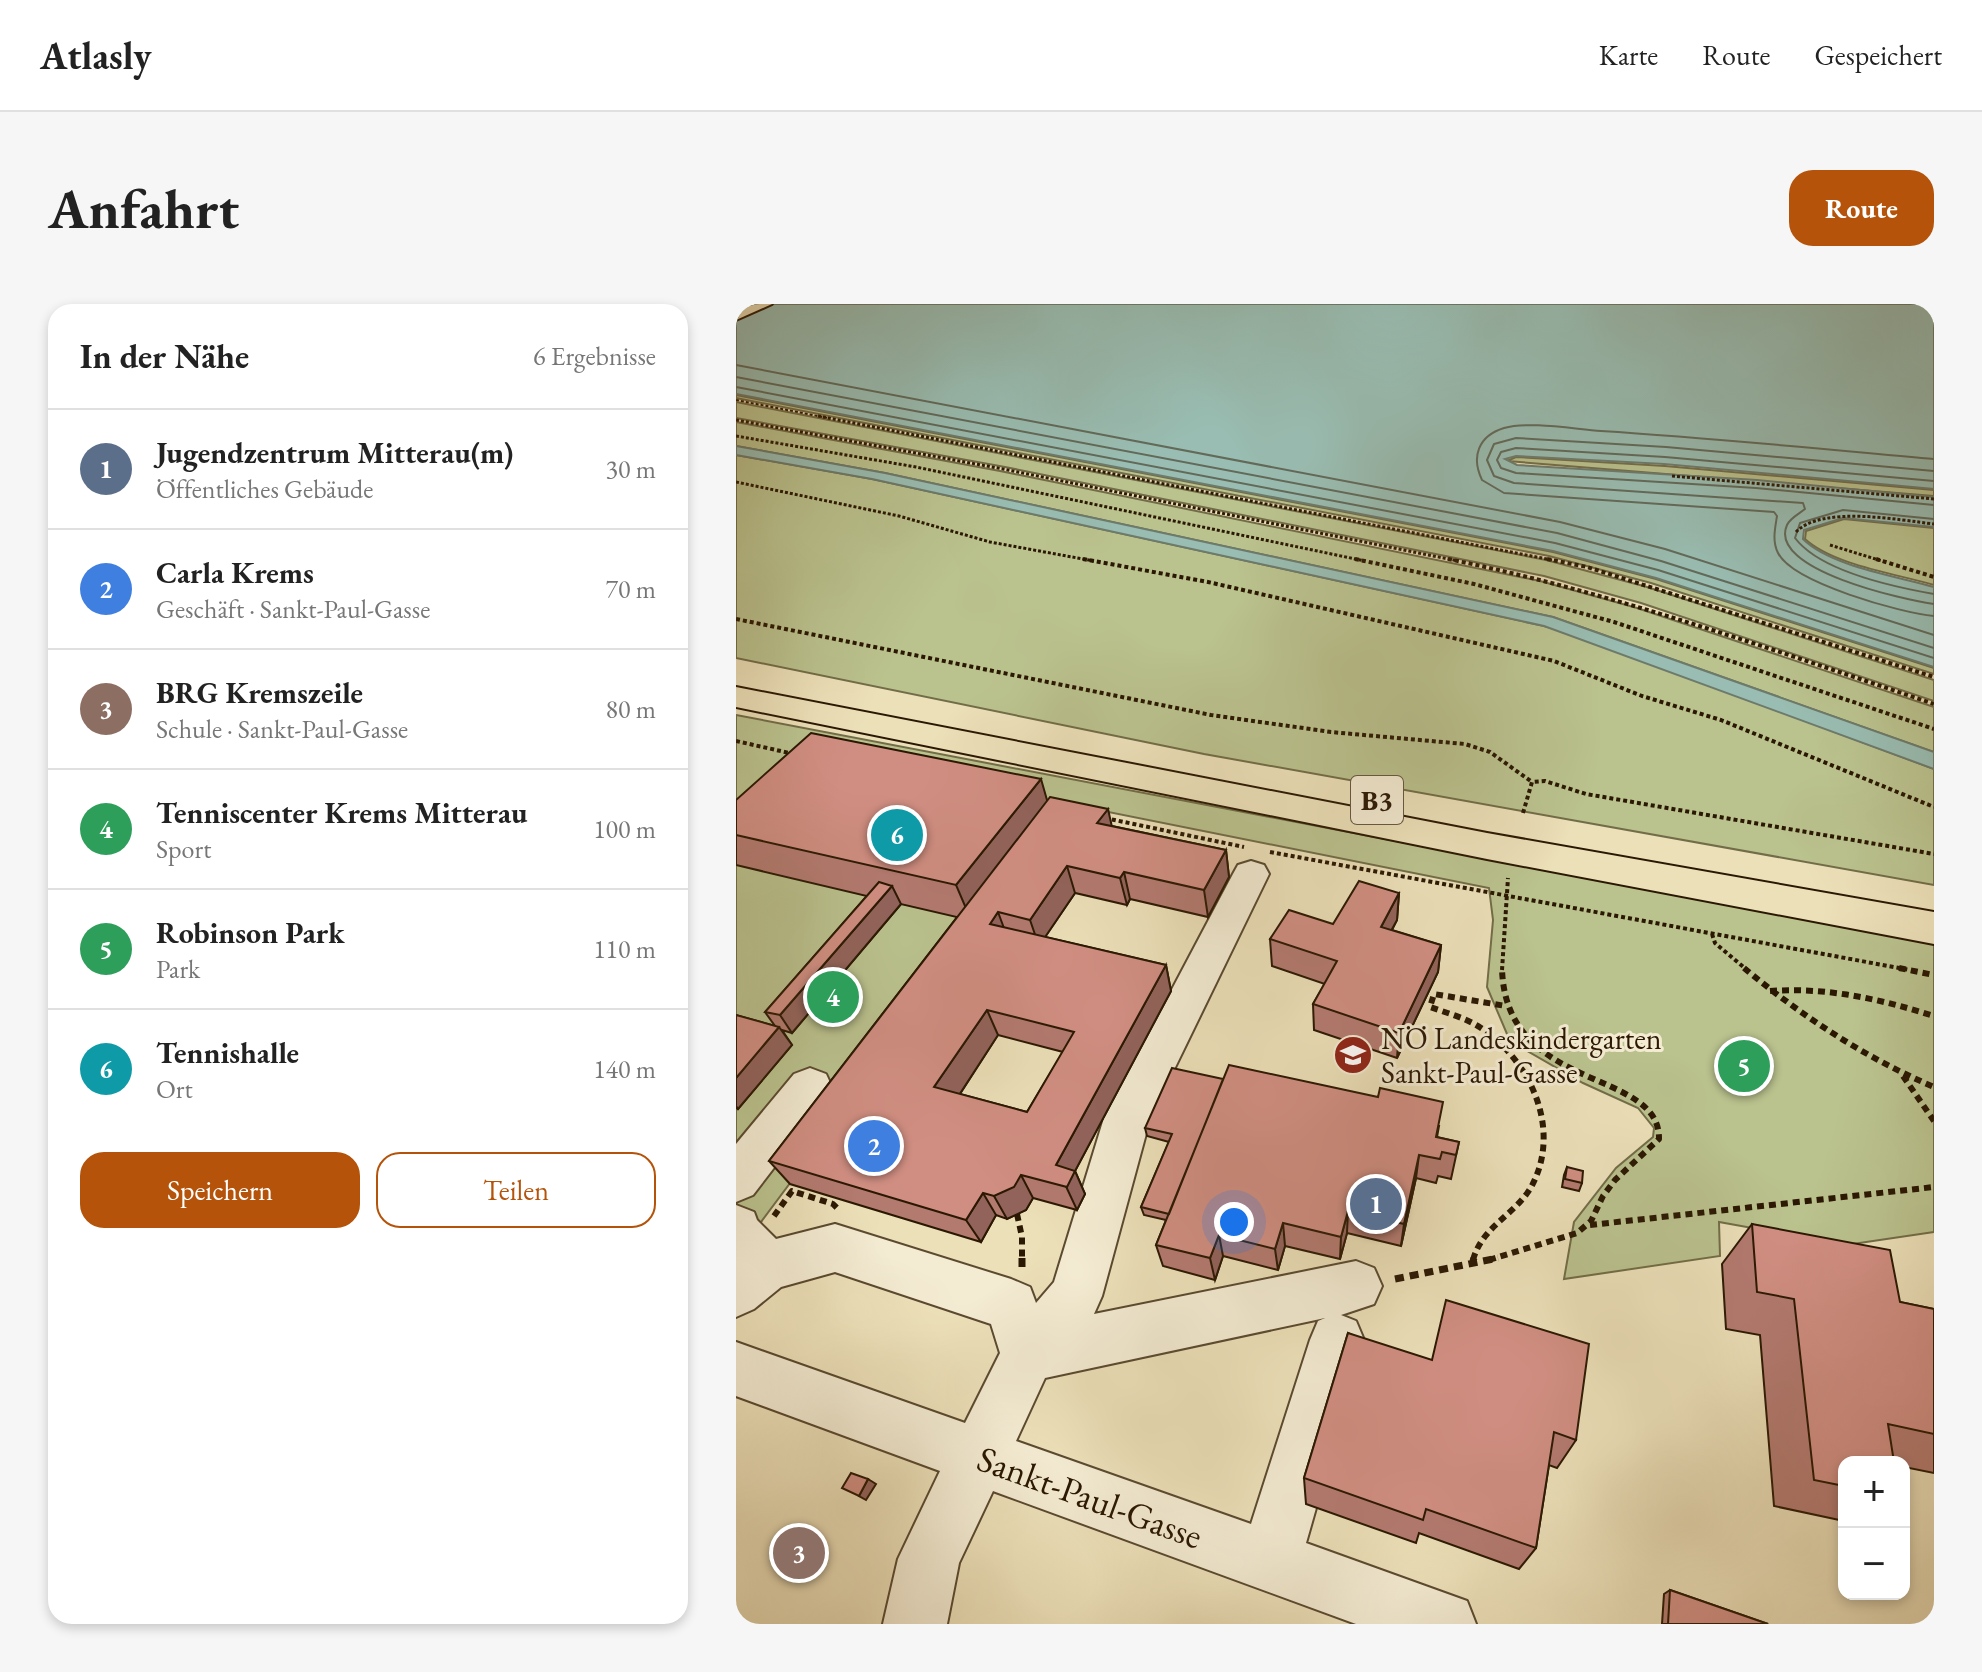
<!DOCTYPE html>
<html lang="de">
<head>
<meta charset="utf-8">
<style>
  :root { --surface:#fff; --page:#f6f6f6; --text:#222; --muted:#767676; --line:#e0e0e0; --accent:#b45309 }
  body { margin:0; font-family:"EB Garamond",serif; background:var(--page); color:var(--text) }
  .controls { position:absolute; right:24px; bottom:24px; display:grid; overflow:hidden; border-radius:16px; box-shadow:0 4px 12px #0003 }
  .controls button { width:72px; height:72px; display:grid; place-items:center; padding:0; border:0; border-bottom:2px solid var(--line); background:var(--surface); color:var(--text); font:40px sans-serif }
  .you { position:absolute; left:498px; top:918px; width:28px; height:28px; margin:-20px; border:6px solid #fff; border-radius:50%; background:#1a73e8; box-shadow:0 0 0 12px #1a73e833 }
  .badge { display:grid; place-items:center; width:52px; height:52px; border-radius:50%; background:var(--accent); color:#fff; font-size:26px; font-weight:700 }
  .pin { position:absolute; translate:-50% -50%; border:4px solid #fff; box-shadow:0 2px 8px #0006 }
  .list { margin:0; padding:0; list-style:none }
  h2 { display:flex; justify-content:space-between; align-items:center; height:104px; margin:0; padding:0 32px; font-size:34px }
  h2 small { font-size:26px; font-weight:400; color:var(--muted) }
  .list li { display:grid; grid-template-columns:52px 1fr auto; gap:24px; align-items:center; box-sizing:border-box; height:120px; padding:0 32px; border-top:2px solid var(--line) }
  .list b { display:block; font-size:30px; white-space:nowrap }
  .list p { margin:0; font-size:26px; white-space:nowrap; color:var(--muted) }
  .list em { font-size:26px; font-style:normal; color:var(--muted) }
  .actions { display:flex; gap:16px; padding:24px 32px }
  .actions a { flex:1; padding:18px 0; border:2px solid var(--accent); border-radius:24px; text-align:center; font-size:28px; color:var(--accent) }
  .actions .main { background:var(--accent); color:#fff }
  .map { position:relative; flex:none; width:1198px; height:1320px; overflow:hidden; border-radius:24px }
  header { display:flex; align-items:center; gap:48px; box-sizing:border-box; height:112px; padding:0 40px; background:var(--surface); border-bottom:2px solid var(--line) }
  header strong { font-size:38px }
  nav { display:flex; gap:44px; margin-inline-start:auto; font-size:28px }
  .intro { display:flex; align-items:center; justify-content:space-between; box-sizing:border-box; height:192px; padding:0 48px }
  h1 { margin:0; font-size:56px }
  .button { padding:20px 36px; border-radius:24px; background:var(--accent); color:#fff; font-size:28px; font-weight:700 }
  main { display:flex; gap:48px; padding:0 48px }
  aside { flex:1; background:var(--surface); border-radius:24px; box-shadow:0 4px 12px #0003 }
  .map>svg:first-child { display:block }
  .green { fill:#bac28e; stroke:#726d48; stroke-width:2 }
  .water { fill:#99bdb2; stroke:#6d7b6c; stroke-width:2 }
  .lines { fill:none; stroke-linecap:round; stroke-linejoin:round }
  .shore { stroke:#626a5a; stroke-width:2 }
  .minor-casing { stroke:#5b4a30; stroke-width:4 }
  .major-casing { stroke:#2b1803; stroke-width:4 }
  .highway-casing { stroke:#2b1803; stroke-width:4 }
  .path-far4 { stroke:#2b1803; stroke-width:2; stroke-dasharray:3 2; stroke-linecap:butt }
  .path-far3 { stroke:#2b1803; stroke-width:3; stroke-dasharray:3 2; stroke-linecap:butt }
  .path-far2 { stroke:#2b1803; stroke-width:4; stroke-dasharray:4 3; stroke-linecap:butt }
  .path-far1 { stroke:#2b1803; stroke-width:6; stroke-dasharray:7 5; stroke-linecap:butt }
  .path { stroke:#2b1803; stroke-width:7; stroke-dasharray:9 6; stroke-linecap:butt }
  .minor { fill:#f3ebd2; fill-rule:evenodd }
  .major { fill:#ece0b9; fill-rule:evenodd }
  .highway { fill:#ece0b9; fill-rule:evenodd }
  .wall { fill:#b37a70; stroke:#2b1803; stroke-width:2; fill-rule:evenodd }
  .shaded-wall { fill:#92635b; stroke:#2b1803; stroke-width:2 }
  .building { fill:#d08e82; stroke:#2b1803; stroke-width:2; fill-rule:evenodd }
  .labels { text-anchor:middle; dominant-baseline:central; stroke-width:6; stroke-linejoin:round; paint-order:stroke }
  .shield { fill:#f3ebd2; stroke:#675741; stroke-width:2 }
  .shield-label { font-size:28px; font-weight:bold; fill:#2b1803 }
  .poi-label { font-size:30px; fill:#2b1803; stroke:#f3ebd2; text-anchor:start }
  .near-street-label { font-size:36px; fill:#2b1803; stroke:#f3ebd2 }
</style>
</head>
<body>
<header>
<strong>Atlasly</strong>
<nav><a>Karte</a><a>Route</a><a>Gespeichert</a></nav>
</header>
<div class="intro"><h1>Anfahrt</h1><a class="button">Route</a></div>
<main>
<aside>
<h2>In der Nähe<small>6 Ergebnisse</small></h2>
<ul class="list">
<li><span class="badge" style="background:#5c6f8a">1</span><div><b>Jugendzentrum Mitterau(m)</b><p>Öffentliches Gebäude</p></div><em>30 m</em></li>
<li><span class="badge" style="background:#3f7fe0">2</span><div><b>Carla Krems</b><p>Geschäft · Sankt-Paul-Gasse</p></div><em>70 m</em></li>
<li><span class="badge" style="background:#8d6e63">3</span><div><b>BRG Kremszeile</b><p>Schule · Sankt-Paul-Gasse</p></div><em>80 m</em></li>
<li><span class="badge" style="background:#2e9e5b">4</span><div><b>Tenniscenter Krems Mitterau</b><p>Sport</p></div><em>100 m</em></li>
<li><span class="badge" style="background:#2e9e5b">5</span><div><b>Robinson Park</b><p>Park</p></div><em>110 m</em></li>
<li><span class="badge" style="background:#0f9aa8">6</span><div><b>Tennishalle</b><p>Ort</p></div><em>140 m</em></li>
</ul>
<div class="actions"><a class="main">Speichern</a><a>Teilen</a></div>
</aside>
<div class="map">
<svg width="1198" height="1320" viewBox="0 0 1198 1320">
  <rect width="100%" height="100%" fill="#ece0b9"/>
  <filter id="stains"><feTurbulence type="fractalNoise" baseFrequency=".0025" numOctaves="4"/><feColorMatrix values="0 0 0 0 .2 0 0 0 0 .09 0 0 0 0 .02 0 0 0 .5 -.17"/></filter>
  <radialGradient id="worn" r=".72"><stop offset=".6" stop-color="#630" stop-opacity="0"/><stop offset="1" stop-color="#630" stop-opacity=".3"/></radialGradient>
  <!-- green -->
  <path class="green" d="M 0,91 L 817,248 L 920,275 L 1198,364 L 1198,370 L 915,279 L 813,252 L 0,94 Z
    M 0,98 L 810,256 L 911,283 L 1198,376 L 1198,397 L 905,299 L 808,272 L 269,163 L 0,114 Z
    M 0,118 L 264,167 L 804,277 L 901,304 L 1198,403 L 1198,448 L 817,313 L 149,169 L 0,142 Z
    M 0,151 L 136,175 L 808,322 L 842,332 L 1198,465 L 1198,581 L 468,450 L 0,354 Z
    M 780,153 L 929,162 L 1198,186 L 1198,192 L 771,157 Z
    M 1108,215 L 1198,224 L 1198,281 C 1161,270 1097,261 1069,235 L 1070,227 Z
    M 0,411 L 1198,640 L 1198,928 L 1110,941 L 983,918 L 984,952 L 828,975 L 838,918 L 880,864 L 917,833 L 918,824 L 902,804 L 847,779 L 774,737 L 751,683 L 757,616 L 753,584 L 102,454 L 328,512 L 22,922 L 0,933 Z"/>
  <!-- water -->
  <path class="water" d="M 0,0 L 1198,0 L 1198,185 L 928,160 L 780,152 L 769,155 L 781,161 L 1021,176 L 1198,193 L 1198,223 L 1107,214 L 1068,226 L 1067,235 C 1094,262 1160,272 1198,283 L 1198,363 L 920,274 L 817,247 L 0,90 Z
    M 0,142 L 149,169 L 817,313 L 1198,448 L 1198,465 L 808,322 L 136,175 L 0,151 Z"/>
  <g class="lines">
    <!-- shore -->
    <path class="shore" d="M 0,61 L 824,218 L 929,245 L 1198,331
      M 0,73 L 821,229 L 925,257 L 1198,344
      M 0,83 L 819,239 L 922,266 L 1198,354
      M 1198,155 C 1087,145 976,134 865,127 C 837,125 793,117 768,124 C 742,132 735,153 746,176 L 768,189 L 1038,208 L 1041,212 C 1039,225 1036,237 1042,249 C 1057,279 1165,309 1198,312
      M 1198,167 L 930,143 L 780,134 L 758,140 L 751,156 L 758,172 L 778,179 L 1067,199 L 1069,205 C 1063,210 1054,214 1051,221 C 1031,266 1169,296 1198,300
      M 1198,177 L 929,153 L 780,144 L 765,148 L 761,156 L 765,164 L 780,169 L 1020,184 L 1198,201
      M 1198,215 L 1107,206 L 1064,219 L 1059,234 C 1084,267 1158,283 1198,290"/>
    <defs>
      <path id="minor" d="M 515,557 L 528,561 L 533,570 L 414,815 L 366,992 L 358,1010 L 620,957 L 638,964 L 646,982 L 638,1000 L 605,1011 L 620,1017 L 628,1036 L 570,1239 L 731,1297 L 740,1320 L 620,1320 L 257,1187 L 223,1259 L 211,1320 L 147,1320 L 162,1255 L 204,1167 L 0,1092 L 0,1038 L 229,1119 L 264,1049 L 255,1020 L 99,968 L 45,983 L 18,1005 L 0,1013 L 0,901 L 18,908 L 21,916 L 40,935 L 99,920 L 275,975 L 294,983 L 300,999 L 318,978 L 368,814 L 497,570 L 502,561 ZM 589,1014 L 582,1017 L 574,1036 L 515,1220 L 280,1137 L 309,1074 Z
        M 74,764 L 90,770 L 96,783 L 90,796 L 17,891 L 0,898 L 0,840 L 58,770 Z"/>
      <path id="major" d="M 12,0 L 36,0 L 0,16 L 0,5 Z"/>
      <path id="highway" d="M 0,383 L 751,529 L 1198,608 L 1198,640 L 751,555 L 0,403 Z"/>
    </defs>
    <!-- minor casing -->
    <use href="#minor" class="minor-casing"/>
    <!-- major casing -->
    <use href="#major" class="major-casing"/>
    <!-- highway casing -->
    <use href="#highway" class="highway-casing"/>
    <!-- path-far4 -->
    <path class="path-far4" d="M 0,96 L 92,114"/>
    <!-- path-far3 -->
    <path class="path-far3" d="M 82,112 L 821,257
      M 0,116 L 267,165 L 722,257
      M 0,132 L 180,163 L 629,257
      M 936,172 L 1198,195
      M 0,178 L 163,212 L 254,238 L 358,257
      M 1060,228 C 1086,201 1163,216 1198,220
      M 1094,241 L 1146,257"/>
    <!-- path-far2 -->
    <path class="path-far2" d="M 347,255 L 472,278 L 818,357 L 906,392 L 985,416 L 1198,503
      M 619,255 L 738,280 L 878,318 L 1198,425
      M 712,255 C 879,289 1037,346 1198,400
      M 811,255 L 851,263 L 1198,373
      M 1140,255 L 1198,273
      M 0,315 L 475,411 L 595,428 L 729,440 L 754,448 L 796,478
      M 0,437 L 58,450
      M 787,509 L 796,478 L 809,477 L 850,490 L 1198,550
      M 369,514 L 508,543
      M 534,548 L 1174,666
      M 976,630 L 979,639 L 1011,666
      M 766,666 L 772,574"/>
    <!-- path-far1 -->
    <path class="path-far1" d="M 1008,664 C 1067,713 1128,753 1198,783
      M 1163,664 L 1198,671
      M 1034,687 C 1091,683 1144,695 1198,712
      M 1167,772 L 1198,817
      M 281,910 L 286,933 L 286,956
      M 38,912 L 56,887 L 97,900 L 103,906
      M 854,921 L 1198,883
      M 737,956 C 746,923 777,912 794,885 C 827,828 796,758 745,724 C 730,714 711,709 694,703 L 698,690 L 770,702
      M 753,956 L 841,929 L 855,917 L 867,892 L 879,876 L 923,835 C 924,763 769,790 766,664"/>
    <!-- path -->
    <path class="path" d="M 286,954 L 286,966
      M 736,960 L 738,954
      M 659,975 L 762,954"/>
    <!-- minor -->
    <use href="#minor" class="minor"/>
    <!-- major -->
    <use href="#major" class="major"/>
    <!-- highway -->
    <use href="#highway" class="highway"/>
  </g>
  <!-- wall -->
  <path class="wall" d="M 0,496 L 311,497 L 376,522 L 490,546 L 493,573 L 472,613 L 394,595 L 391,601 L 339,589 L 309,633 L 430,661 L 435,687 L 339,867 L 349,890 L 341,906 L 297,894 L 290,906 L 281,910 L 271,915 L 260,911 L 245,938 L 54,880 L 33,857 L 221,613 L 165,600 L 56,729 L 46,726 L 56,741 L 2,805 L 0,804 L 0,711 L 39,722 L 29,708 L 131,592 L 0,561 ZM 262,731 L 327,748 L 291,808 L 224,790 Z
    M 663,589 L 661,616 L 656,626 L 705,641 L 702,668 L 661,754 L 578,726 L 577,700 L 589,680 L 536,662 L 534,635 L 597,620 Z
    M 703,822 L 701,833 L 723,838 L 715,875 L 702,872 L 700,879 L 680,874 L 665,942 L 611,929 L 604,955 L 549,942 L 542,966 L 487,952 L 479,976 L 427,962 L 420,941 L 430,916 L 408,911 L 405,903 L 433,838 L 411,832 L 409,824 Z
    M 831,863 L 846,879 L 843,887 L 826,883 L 828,871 Z
    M 1016,920 L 1164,998 L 1198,1005 L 1198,1169 L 1168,1163 L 1168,1158 L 1108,1158 L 1108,1217 L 1038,1202 L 1024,1031 L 990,1025 L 986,960 Z
    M 612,1029 L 840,1136 L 821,1164 L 813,1161 L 800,1244 L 783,1265 L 683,1229 L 680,1239 L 570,1200 L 568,1174 Z
    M 934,1286 L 1032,1320 L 926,1320 L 928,1290 Z"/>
  <!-- shaded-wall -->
  <path class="shaded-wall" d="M 305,475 L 315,510 L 235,616 L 220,581 Z
    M 372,505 L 378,532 L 361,519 Z
    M 490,546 L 493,573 L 472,613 L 468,586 Z
    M 331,562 L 339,589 L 303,642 L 294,616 Z
    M 388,568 L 394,595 L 391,601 L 384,574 Z
    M 156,582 L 165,600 L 56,729 L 44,711 Z
    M 663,589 L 661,616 L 643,649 L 645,623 Z
    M 262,608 L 272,635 L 254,620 Z
    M 705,641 L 702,668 L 661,754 L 663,729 Z
    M 430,661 L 435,687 L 339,867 L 349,890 L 341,906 L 320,861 Z
    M 251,706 L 262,731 L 212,808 L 198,783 Z
    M 43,723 L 56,741 L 2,805 L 0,802 L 0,774 Z
    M 683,851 L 680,874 L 665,942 L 668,920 Z
    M 285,871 L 297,894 L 290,906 L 271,915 L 258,892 Z
    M 247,889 L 260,911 L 245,938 L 230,916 Z
    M 612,907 L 611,929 L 604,955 L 605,933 Z
    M 547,919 L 549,942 L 542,966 L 539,945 Z
    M 483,931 L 487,952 L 479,976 L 474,954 Z
    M 132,1175 L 140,1180 L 130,1196 L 123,1192 Z"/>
  <!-- building -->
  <path class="building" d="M 75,429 L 305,475 L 220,581 L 0,531 L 0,496 Z
    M 314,493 L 372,505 L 361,519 L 490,546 L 468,586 L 388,568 L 384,574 L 331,562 L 294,616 L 262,608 L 254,620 L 430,661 L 320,861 L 339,867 L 331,883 L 285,871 L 278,883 L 269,887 L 258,892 L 247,889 L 230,916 L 33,857 ZM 251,706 L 338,728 L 291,808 L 198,783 Z
    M 623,577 L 663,589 L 645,623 L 705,641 L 663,729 L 577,700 L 601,657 L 534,635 L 553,606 L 597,620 Z
    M 143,578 L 156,582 L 44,711 L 29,708 Z
    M 0,711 L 43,723 L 0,774 Z
    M 493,761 L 642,793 L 644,784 L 707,798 L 700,833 L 723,838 L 720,851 L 706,848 L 704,855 L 683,851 L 668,920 L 612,907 L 605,933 L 547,919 L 539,945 L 483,931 L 474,954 L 420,941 Z
    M 436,764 L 487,775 L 433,910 L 405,903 L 436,830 L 409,824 Z
    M 831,863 L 847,867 L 846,879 L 829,875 Z
    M 1016,920 L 1154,946 L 1164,998 L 1198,1005 L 1198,1130 L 1152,1120 L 1158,1158 L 1108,1158 L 1108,1182 L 1078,1176 L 1058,995 L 1021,988 Z
    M 710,996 L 853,1040 L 840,1136 L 818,1128 L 800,1244 L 690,1205 L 687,1216 L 568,1174 L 612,1029 L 696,1056 Z
    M 115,1169 L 132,1175 L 123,1192 L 106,1184 Z
    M 934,1286 L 1032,1320 L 932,1320 Z"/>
  <!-- icons -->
  <defs>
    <symbol id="school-disc" viewBox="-11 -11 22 22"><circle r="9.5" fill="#8f2418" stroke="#f3ebd2"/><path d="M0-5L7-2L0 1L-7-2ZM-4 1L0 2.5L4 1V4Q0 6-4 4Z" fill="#fff"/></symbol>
  </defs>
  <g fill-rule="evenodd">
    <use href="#school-disc" x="595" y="729" width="44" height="44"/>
  </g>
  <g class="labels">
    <!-- shield labels -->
    <rect class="shield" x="615" y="472" width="52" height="48" rx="6"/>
    <g class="shield-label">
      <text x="641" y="496">B3</text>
    </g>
    <!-- poi labels -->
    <g class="poi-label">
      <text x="645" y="734">NÖ Landeskindergarten<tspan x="645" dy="34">Sankt-Paul-Gasse</tspan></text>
    </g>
    <!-- near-street labels -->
    <g class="near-street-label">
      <text transform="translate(354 1193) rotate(20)">Sankt-Paul-Gasse</text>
    </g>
  </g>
  <rect width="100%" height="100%" filter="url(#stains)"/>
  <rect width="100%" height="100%" fill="url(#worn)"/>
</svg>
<div class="controls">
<button>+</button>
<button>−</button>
</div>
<div class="you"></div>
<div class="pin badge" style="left:640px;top:900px;background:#5c6f8a">1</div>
<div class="pin badge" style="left:138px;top:842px;background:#3f7fe0">2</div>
<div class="pin badge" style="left:63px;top:1249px;background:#8d6e63">3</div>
<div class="pin badge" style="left:97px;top:693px;background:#2e9e5b">4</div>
<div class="pin badge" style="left:1008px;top:762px;background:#2e9e5b">5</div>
<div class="pin badge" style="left:161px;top:531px;background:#0f9aa8">6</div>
</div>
</main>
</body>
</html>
